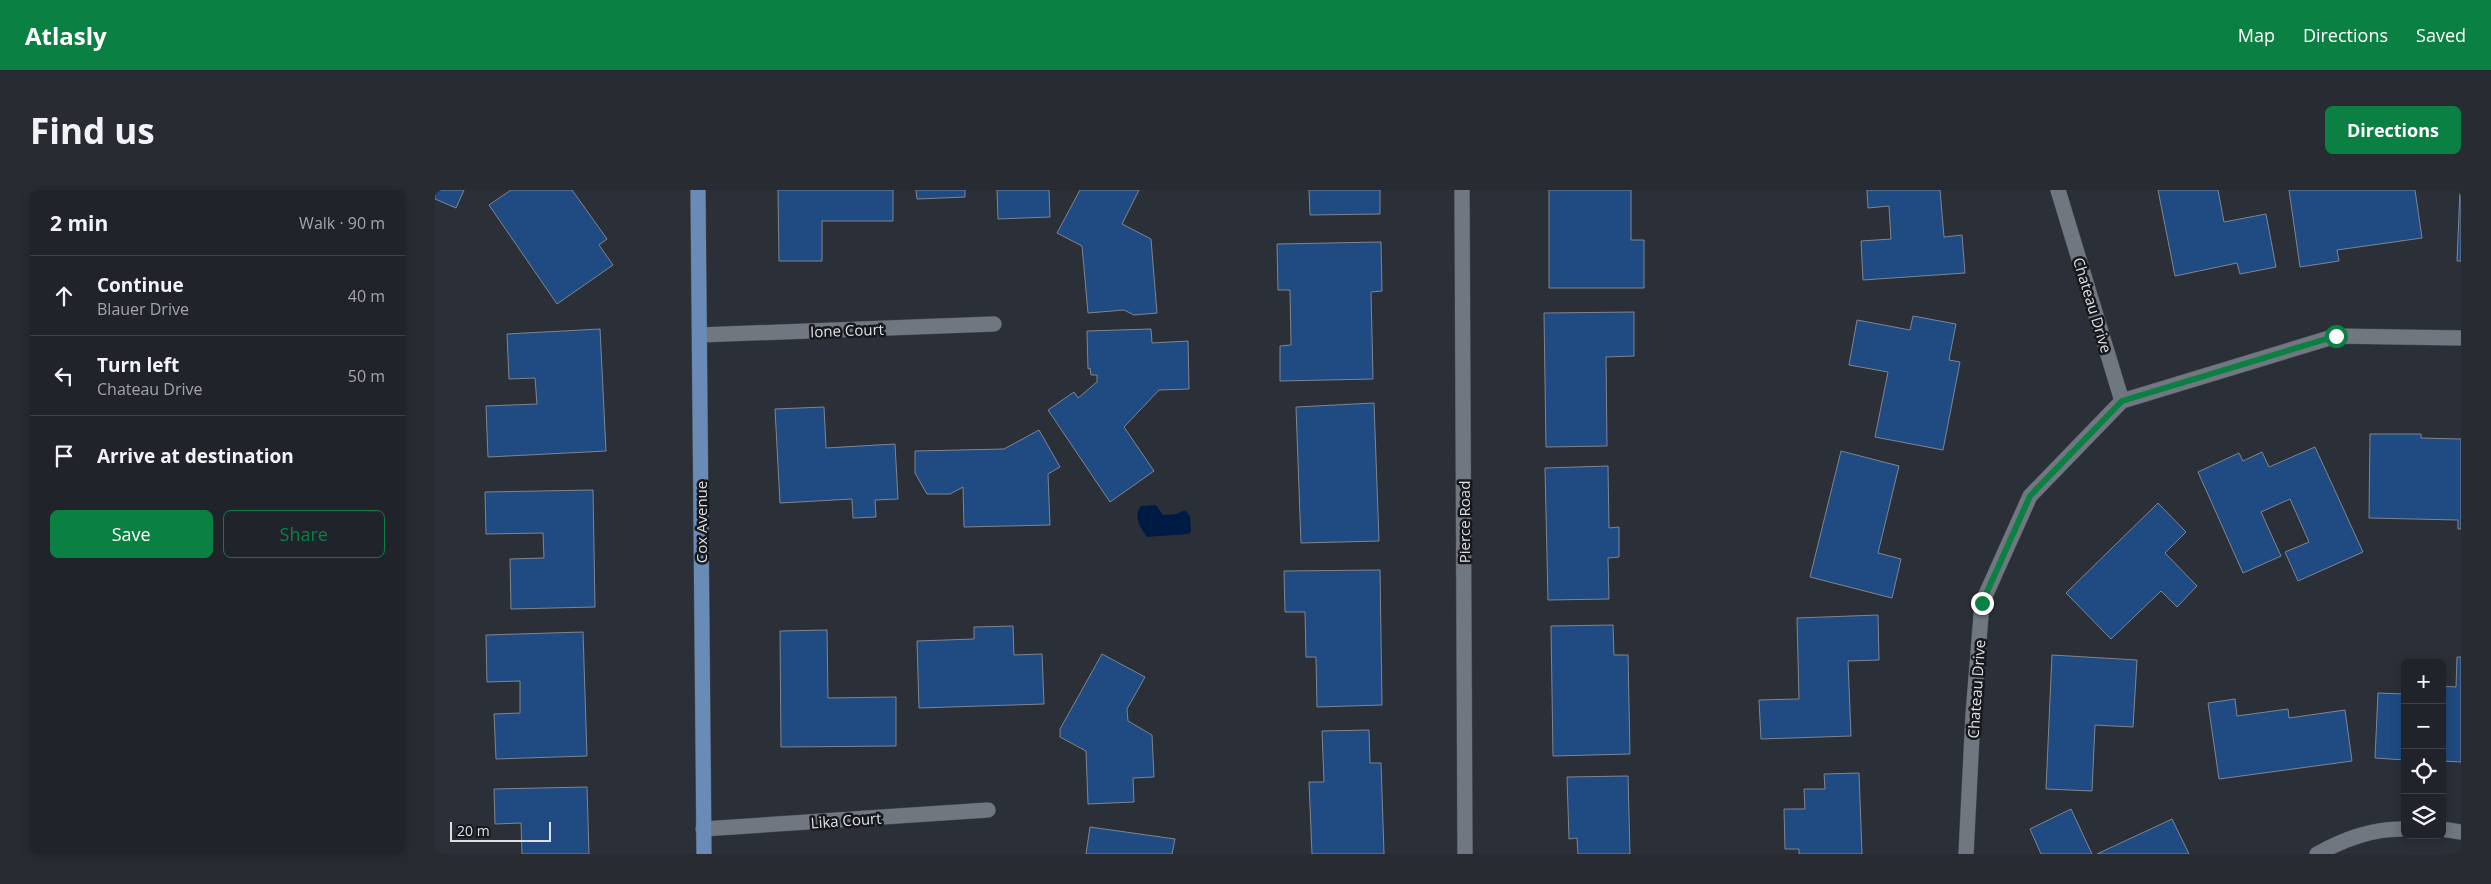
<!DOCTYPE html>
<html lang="en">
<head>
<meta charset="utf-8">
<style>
  :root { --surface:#20242a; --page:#282c32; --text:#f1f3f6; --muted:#a2a4a8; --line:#3d4147; --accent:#0b8043 }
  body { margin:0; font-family:"Open Sans",sans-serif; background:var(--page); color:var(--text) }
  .controls { position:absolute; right:15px; bottom:15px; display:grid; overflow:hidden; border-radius:8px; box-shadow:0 2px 12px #0003 }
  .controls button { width:45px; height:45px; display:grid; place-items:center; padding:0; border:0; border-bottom:1px solid var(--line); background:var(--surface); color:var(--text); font:25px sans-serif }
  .scale { position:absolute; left:15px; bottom:12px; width:101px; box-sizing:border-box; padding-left:5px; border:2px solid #dce0e5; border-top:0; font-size:14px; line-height:18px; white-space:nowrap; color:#dce0e5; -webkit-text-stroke:4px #16181c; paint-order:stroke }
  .stop { position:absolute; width:15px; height:15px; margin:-11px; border:4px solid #0b8043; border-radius:50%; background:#fff }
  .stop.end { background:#0b8043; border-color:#fff; box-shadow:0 1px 5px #0008 }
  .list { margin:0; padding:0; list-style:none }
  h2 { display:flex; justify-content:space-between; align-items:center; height:65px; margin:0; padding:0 20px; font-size:21px }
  h2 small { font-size:16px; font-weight:400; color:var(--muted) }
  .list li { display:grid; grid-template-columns:32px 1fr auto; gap:15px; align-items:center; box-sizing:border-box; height:80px; padding:0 20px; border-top:1px solid var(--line) }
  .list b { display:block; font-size:19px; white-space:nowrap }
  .list p { margin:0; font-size:16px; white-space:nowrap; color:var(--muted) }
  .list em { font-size:16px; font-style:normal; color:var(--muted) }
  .actions { display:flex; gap:10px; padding:15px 20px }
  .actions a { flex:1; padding:11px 0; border:1px solid var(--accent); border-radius:8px; text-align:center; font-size:18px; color:var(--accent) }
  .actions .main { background:var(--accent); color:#fff }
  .icon { flex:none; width:28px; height:28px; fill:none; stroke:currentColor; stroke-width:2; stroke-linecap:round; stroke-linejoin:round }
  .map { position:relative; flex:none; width:2026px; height:664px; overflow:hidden; border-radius:8px }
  header { display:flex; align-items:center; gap:30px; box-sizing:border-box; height:70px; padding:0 25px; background:var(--accent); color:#fff }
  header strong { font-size:24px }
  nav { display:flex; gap:28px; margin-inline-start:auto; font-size:18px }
  .intro { display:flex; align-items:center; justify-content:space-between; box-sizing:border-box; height:120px; padding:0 30px }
  h1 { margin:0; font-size:35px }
  .button { padding:12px 22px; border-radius:8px; background:var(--accent); color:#fff; font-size:18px; font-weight:700 }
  main { display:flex; gap:30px; padding:0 30px }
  aside { flex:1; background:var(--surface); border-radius:8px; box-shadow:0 2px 12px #0003 }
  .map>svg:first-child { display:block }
  .water { fill:#001b43 }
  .building { fill:#1f4a82; stroke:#7f858f }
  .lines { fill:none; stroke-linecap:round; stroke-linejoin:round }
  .minor-casing { stroke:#474c52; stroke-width:16 }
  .major-casing { stroke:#474c52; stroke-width:16 }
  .minor { stroke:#717780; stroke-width:15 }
  .major { stroke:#6b8bb7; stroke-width:15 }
  .route { stroke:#0b8043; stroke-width:6 }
  .labels { text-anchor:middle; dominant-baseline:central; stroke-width:5; stroke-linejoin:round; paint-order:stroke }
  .street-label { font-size:15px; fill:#dce0e5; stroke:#16181c }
</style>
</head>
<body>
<header>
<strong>Atlasly</strong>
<nav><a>Map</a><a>Directions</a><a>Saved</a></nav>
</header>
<div class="intro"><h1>Find us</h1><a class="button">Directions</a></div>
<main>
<aside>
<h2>2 min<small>Walk · 90 m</small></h2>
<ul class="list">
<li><svg class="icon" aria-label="ahead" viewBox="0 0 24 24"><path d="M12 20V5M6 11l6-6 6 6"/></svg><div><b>Continue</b><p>Blauer Drive</p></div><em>40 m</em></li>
<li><svg class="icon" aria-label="left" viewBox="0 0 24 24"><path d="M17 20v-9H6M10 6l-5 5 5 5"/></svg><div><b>Turn left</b><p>Chateau Drive</p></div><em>50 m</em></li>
<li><svg class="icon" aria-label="arrive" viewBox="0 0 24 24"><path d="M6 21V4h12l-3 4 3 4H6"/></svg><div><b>Arrive at destination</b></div></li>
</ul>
<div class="actions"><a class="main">Save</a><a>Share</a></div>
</aside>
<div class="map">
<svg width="2026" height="664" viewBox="0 0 2026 664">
  <rect width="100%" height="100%" fill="#2b3038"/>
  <!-- water -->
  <path class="water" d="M 721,315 L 728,325 L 741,324 L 750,320 L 755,326 L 756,341 L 754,344 L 712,347 C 705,337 698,327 706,316 Z"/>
  <!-- building -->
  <path class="building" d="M 0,0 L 29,0 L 21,18 L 0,9 Z
    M 76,0 L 137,0 L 172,49 L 164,55 L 178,75 L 122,114 L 54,15 Z
    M 343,0 L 458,0 L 458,31 L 387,31 L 387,71 L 344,71 Z
    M 481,0 L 530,0 L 530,7 L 482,9 Z
    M 562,0 L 614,0 L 615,27 L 563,29 Z
    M 645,0 L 704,0 L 687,34 L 716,49 L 722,123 L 699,125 L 689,120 L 653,123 L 647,56 L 622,43 Z
    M 874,0 L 945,0 L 945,24 L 875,25 Z
    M 1114,0 L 1196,0 L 1196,50 L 1209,50 L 1209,98 L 1114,98 Z
    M 1432,0 L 1505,0 L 1509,47 L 1527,45 L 1530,83 L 1428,90 L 1426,51 L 1456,49 L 1454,16 L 1433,18 Z
    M 1723,0 L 1783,0 L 1789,32 L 1831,24 L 1841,77 L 1805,84 L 1802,73 L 1740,86 Z
    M 1854,0 L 1980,0 L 1987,48 L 1902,60 L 1904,71 L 1865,77 Z
    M 2025,0 L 2026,0 L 2026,71 L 2022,71 Z
    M 946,52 L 947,101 L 936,102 L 938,189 L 845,191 L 845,156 L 856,155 L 855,100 L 843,100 L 842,54 Z
    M 1199,122 L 1199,166 L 1171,167 L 1172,256 L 1111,257 L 1109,123 Z
    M 1478,126 L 1521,134 L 1514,170 L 1525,172 L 1508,260 L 1440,247 L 1453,182 L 1414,175 L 1422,130 L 1475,140 Z
    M 165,139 L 171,261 L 53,267 L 51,216 L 102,214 L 100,188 L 74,189 L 72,144 Z
    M 716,139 L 717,153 L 753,151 L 754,199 L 724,200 L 689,237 L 719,281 L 675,312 L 613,220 L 639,202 L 643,208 L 662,192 L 662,185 L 656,185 L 655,178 L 653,179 L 652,141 Z
    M 939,213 L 944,351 L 866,353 L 861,217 Z
    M 389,217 L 391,258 L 460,254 L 463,309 L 440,310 L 441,327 L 418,328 L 417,309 L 345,313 L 340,219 Z
    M 604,240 L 625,277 L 613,284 L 615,335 L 529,337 L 528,297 L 515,304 L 492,304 L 480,283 L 480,261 L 569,259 Z
    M 1935,244 L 1986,244 L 1986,248 L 2026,249 L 2026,339 L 2023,339 L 2023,330 L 1934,328 Z
    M 1880,257 L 1928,362 L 1863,391 L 1850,362 L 1874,352 L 1855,309 L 1826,322 L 1846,366 L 1808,383 L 1763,282 L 1804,263 L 1808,271 L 1827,262 L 1834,277 Z
    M 1406,261 L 1464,276 L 1443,363 L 1466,369 L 1457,408 L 1375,387 Z
    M 1173,276 L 1174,338 L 1184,337 L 1184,367 L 1173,368 L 1174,409 L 1113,410 L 1110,278 Z
    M 158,300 L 160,417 L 76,419 L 75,369 L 109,368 L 108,343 L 51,344 L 50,302 Z
    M 1723,313 L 1751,342 L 1730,363 L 1762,396 L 1742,417 L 1726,401 L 1676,449 L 1631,403 Z
    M 945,380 L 947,515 L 882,517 L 881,467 L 871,467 L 870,422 L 850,422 L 849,381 Z
    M 1443,425 L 1444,470 L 1413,471 L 1416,546 L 1326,549 L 1324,510 L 1364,509 L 1362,428 Z
    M 1178,435 L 1179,465 L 1193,465 L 1195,564 L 1118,566 L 1116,436 Z
    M 578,436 L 579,465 L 607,464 L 609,514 L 484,518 L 482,451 L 539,449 L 539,437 Z
    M 392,440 L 393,508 L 461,507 L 461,556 L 346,557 L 345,441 Z
    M 148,442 L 152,566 L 61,569 L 59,524 L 85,523 L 85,491 L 52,492 L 51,445 Z
    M 667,464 L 710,487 L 692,519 L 693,531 L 717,545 L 719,587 L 698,588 L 699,612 L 653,614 L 651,561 L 625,547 L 625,539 Z
    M 1617,465 L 1702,470 L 1698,537 L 1660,535 L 1657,601 L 1611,599 Z
    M 2022,467 L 2026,467 L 2026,572 L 2007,571 L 2007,496 L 2021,497 Z
    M 1943,503 L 1970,504 L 1970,570 L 1940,568 Z
    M 1800,509 L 1802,526 L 1853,519 L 1854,528 L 1910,520 L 1917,571 L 1784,589 L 1773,513 Z
    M 934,540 L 935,573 L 946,573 L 949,664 L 877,664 L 874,592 L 889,592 L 887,541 Z
    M 1424,583 L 1427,664 L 1364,664 L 1364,659 L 1350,659 L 1349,619 L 1370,619 L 1369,599 L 1390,599 L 1389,584 Z
    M 1193,586 L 1195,664 L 1143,664 L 1142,648 L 1134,649 L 1132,587 Z
    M 152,597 L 154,664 L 87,664 L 86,633 L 60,634 L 59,599 Z
    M 1636,619 L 1657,664 L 1606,664 L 1595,639 Z
    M 1737,629 L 1754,664 L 1662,664 Z
    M 655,637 L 740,649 L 737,664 L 651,664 Z"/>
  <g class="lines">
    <defs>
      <path id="minor" d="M 1027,0 L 1030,664
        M 265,145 L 559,134
        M 1687,211 L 1901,146 L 2026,148
        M 268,639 L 553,620
        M 2007,639 L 2026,642
        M 1531,664 L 1538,525 L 1547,413 L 1595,306 L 1687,211 L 1623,0
        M 1882,664 C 1910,649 1938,638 1970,639"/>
      <path id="major" d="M 263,0 L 269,664"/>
    </defs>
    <!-- minor casing -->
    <use href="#minor" class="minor-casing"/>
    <!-- major casing -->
    <use href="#major" class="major-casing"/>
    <!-- minor -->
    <use href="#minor" class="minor"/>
    <!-- major -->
    <use href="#major" class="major"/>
  </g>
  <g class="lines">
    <!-- route -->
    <path class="route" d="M 1547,413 L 1595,306 L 1687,211 L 1901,146"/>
  </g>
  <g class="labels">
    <!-- street labels -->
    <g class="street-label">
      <text transform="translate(1658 115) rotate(73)">Chateau Drive</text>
      <text transform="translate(412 140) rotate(-2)">Ione Court</text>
      <text transform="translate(266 332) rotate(-90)">Cox Avenue</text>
      <text transform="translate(1029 332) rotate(-90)">Pierce Road</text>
      <text transform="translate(1541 499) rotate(-86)">Chateau Drive</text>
      <text transform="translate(411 630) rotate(-4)">Lika Court</text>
    </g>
  </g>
</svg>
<div class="controls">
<button>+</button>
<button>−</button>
<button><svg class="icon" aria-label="locate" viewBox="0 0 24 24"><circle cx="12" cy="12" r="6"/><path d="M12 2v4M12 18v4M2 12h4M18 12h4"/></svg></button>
<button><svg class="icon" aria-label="layers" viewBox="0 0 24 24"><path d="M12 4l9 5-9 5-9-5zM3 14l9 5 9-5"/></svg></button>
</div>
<div class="scale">20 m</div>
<div class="stop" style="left:1901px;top:146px"></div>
<div class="stop end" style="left:1547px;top:413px"></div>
</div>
</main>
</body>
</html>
